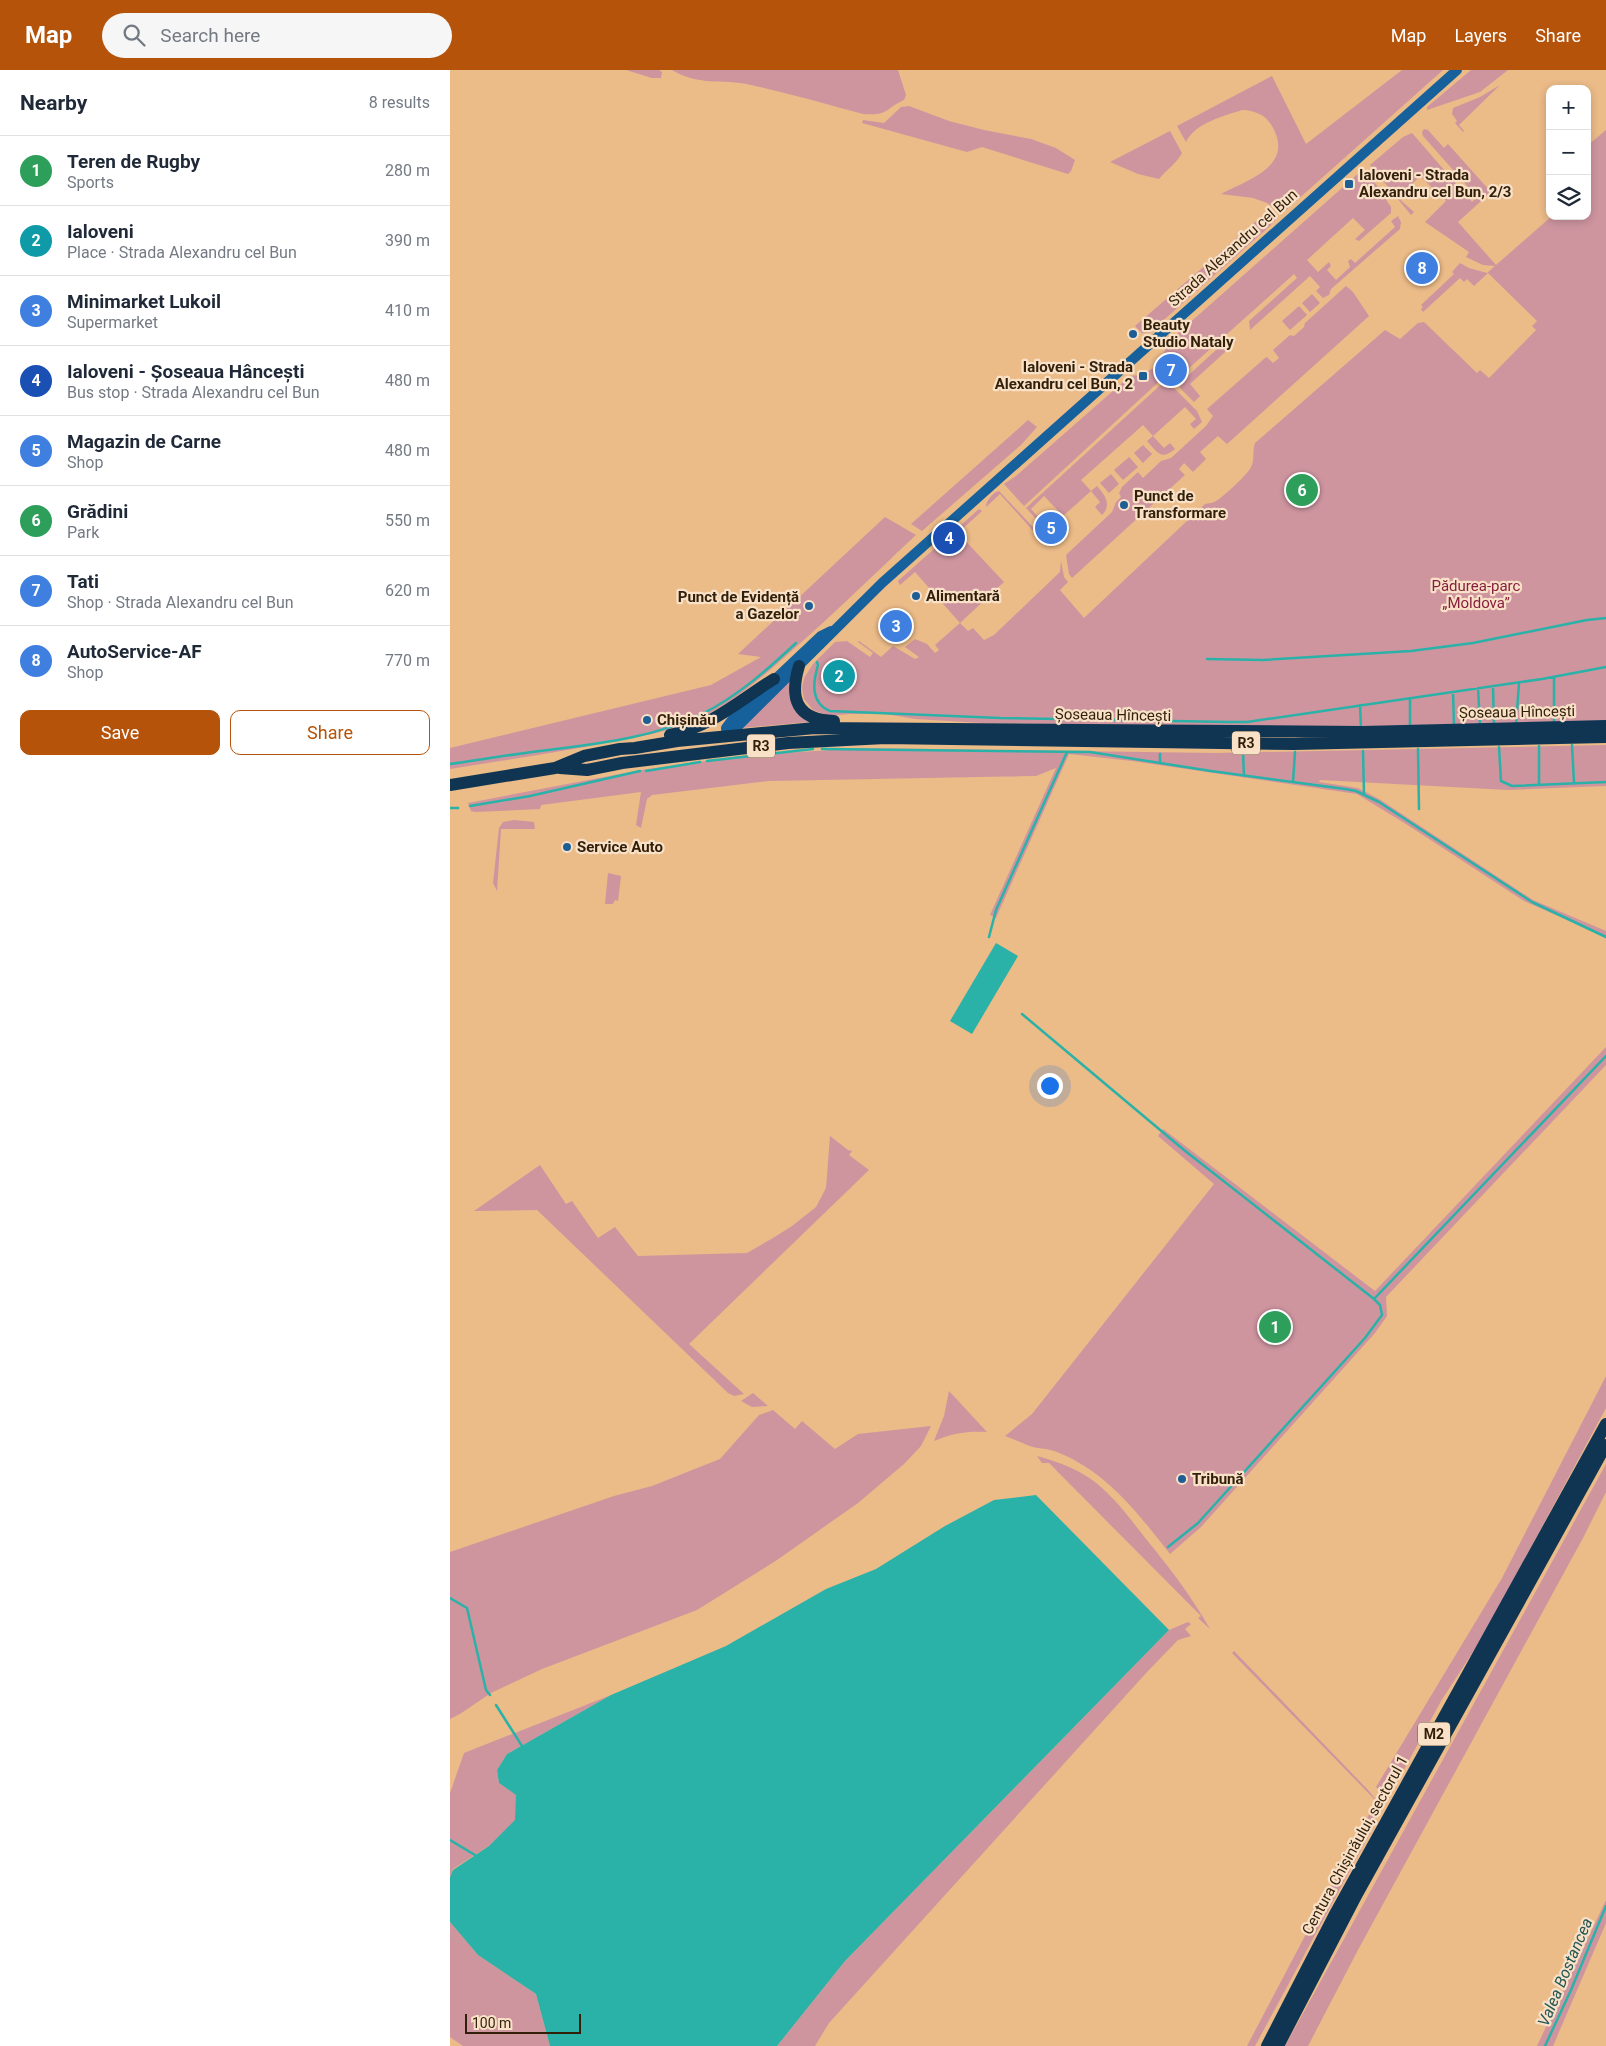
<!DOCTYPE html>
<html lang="en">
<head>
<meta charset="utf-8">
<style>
  :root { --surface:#fff; --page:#f6f6f7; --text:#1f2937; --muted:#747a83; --line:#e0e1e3; --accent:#b45309 }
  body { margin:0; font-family:Roboto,sans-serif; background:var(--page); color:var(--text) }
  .controls { position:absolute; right:15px; top:15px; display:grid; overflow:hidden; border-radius:10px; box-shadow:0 2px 8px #0003 }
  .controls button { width:45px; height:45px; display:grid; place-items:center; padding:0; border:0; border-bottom:1px solid var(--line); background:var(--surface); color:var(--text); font:25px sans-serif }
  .scale { position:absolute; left:15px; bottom:12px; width:116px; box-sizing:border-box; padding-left:5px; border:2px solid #311f0a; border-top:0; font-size:14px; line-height:18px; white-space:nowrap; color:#311f0a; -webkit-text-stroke:4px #f9e1c8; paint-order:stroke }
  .you { position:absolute; left:599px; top:1015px; width:18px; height:18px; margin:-12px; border:4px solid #fff; border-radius:50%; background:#1a73e8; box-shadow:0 0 0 8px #1a73e833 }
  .badge { display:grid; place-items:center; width:32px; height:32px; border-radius:50%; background:var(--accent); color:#fff; font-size:16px; font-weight:700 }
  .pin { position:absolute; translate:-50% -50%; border:2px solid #fff; box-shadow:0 1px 5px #0006 }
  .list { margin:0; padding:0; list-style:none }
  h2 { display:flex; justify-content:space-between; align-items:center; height:65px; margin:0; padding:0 20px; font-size:21px }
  h2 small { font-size:16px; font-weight:400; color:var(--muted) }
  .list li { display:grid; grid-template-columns:32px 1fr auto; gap:15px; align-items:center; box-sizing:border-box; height:70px; padding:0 20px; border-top:1px solid var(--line) }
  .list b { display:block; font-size:19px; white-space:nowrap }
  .list p { margin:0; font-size:16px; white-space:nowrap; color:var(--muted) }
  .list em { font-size:16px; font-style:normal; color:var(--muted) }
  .actions { display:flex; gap:10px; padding:15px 20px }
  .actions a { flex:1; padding:11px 0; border:1px solid var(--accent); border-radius:10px; text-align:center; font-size:18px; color:var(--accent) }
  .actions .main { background:var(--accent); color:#fff }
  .icon { flex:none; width:28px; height:28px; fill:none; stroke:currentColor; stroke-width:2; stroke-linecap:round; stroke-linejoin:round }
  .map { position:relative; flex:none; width:1156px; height:1976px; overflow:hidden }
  header { display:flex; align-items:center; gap:30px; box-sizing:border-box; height:70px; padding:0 25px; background:var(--accent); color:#fff }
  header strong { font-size:24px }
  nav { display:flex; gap:28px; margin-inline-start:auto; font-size:18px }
  .search { width:350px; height:45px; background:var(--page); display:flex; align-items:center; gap:12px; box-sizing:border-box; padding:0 18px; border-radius:28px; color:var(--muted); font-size:19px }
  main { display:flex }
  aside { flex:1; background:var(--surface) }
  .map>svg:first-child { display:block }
  .green { fill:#ce959f }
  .water { fill:#2ab1a8 }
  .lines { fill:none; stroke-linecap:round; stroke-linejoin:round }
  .stream { stroke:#2ab1a8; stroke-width:2.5 }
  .secondary { stroke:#16619b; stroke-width:10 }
  .highway { stroke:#103553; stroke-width:12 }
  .poi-dot { fill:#1d5f94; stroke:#f9e1c8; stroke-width:2 }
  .labels { text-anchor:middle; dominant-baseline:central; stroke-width:4.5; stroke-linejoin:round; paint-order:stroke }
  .shield { fill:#f9e1c8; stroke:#6d5943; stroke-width:1 }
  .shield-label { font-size:14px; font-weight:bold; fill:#311f0a }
  .poi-label { font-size:15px; font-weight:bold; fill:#311f0a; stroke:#f9e1c8; text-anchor:start }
  .street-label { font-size:15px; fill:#311f0a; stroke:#f9e1c8 }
  .park-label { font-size:15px; fill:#871e3f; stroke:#f9e1c8 }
  .water-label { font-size:16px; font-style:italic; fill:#235753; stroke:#f9e1c8 }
</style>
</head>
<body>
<header>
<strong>Map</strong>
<div class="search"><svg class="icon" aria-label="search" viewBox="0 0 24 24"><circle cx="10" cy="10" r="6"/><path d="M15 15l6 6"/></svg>Search here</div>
<nav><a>Map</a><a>Layers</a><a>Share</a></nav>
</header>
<main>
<aside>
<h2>Nearby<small>8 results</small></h2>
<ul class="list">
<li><span class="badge" style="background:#2e9e5b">1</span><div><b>Teren de Rugby</b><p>Sports</p></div><em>280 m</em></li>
<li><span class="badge" style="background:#0f9aa8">2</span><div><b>Ialoveni</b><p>Place · Strada Alexandru cel Bun</p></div><em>390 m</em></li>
<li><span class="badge" style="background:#3f7fe0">3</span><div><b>Minimarket Lukoil</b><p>Supermarket</p></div><em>410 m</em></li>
<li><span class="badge" style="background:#1a4fb4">4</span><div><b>Ialoveni - Șoseaua Hâncești</b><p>Bus stop · Strada Alexandru cel Bun</p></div><em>480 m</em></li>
<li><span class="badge" style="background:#3f7fe0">5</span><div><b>Magazin de Carne</b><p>Shop</p></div><em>480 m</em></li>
<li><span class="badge" style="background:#2e9e5b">6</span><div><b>Grădini</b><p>Park</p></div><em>550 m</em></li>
<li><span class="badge" style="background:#3f7fe0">7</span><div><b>Tati</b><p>Shop · Strada Alexandru cel Bun</p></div><em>620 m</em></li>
<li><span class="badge" style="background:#3f7fe0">8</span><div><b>AutoService-AF</b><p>Shop</p></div><em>770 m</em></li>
</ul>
<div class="actions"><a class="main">Save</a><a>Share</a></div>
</aside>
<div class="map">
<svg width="1156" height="1976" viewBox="0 0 1156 1976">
  <rect width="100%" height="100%" fill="#ebbb88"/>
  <!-- green -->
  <path class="green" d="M 176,0 L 209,0 L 212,2 L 211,8 L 202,8 Z
    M 222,0 L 448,0 L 456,25 L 454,30 C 434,39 439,46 413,44 C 376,34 339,23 301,15 C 270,8 251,17 222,0 Z
    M 952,0 L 993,0 L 836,140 L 831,142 L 817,133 L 803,128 L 771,124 C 799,109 845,96 822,56 C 816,45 804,40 792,40 C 774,46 745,53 736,72 L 727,56 L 822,6 L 856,74 Z
    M 1021,0 L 1058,0 L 1030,22 L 977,40 L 977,37 Z
    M 1050,15 L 1009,55 L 1014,61 L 1013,62 L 1005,53 L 1007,51 L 1002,44 L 1003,38 L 1030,27 Z
    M 459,36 L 499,51 L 534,60 L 581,69 L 606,78 L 625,90 L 621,101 L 618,104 L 532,77 L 517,82 L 412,53 L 413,50 L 434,53 L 451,37 Z
    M 974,59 L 978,60 L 994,78 L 998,74 L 1041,122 L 1008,152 L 1046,195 L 1102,146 L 1137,146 L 1137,76 L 1156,60 L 1156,651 L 866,659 L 532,653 L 465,649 L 436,644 L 400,644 L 378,646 L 363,640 L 354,629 L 352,618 L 354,608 L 363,594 L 385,572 L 397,571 L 420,587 L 423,583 L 408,572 L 409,571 L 431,587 L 443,576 L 465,589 L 469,587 L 455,577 L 465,569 L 477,574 L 485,583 L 489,580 L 485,575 L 510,553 L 465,502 L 450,515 L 448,511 L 529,439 L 532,441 L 508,463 L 554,512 L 510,553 L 518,561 L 523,558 L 534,570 L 544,565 L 610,502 L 611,491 L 614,507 L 618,512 L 610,520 L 634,548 L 755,434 C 759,433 763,433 766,431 C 771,429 800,402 801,397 C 805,390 802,381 805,373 L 935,260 L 950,269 L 968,253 L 974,252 L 1027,303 L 1030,300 L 1039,308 L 1086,260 L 1082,256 L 1087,251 L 1038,203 L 1024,216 L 1017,209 L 1014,212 L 1010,208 L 973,242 L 971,239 L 973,237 L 971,235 L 1004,204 L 1002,202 L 1010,193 L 1019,198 L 1037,203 L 1045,196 L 1033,195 L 1016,187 L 1019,182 L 975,152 L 996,131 L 970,106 L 948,128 L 964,142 L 961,145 L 920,95 L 953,67 L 962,63 L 1022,132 L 1027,127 L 973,66 L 972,62 Z
    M 720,61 L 732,83 C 727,93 716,100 709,109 L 688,104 L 660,92 Z
    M 910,102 C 924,105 933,126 941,137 L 941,143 L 909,171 L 905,169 L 915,160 L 903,148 L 857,190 L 868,202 L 879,192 L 881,196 L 877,200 L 886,210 L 900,197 L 898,191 L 901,189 L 905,193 L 945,157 L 941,151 L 948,146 L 951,152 L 950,159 L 881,219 L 879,225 L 873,228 L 866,221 L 870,217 L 860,206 L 800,260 L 799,251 L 847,208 L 844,204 L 729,307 L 721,308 L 733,297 L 725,288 L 712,299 L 709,296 L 718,272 Z
    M 818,141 L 826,149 L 820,156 L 699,263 L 692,263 L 685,256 Z
    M 896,216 L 903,222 L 919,246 L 777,374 L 768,366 L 750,382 L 756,389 L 743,402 L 734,393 L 729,399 L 735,405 L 622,508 L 619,504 L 616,485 L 662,442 L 666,432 L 671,427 L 669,423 L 672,417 L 688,402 L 693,408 L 711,391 L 721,388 L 756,356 L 763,346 L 757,339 L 815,288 L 817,287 L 823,293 L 829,288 L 823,280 L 840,265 L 844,266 L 854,257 L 855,253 Z
    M 862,224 L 870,233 L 860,242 L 852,233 Z
    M 849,236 L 857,245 L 840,260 L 832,251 Z
    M 777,270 L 786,272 L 740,314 L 750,326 L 744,332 L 730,318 L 731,312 Z
    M 704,298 L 714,307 L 574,436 L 554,414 L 566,406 L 680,306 L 689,305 Z
    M 716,310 L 747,341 L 752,352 L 744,359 L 740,354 L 746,349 L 735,337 L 703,366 L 714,378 L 720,373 L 725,379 C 711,391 707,382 697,371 L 703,366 L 693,355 L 631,410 L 641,421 L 647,416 C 655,425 662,435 652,445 L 645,437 L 650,432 L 641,421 L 613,446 L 594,426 L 581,439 L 590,449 L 587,450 L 576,438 Z
    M 578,350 L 587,357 L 571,375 L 472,461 L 461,454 Z
    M 693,375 L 702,384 L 693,393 L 684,383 Z
    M 679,387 L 688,397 L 673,410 L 664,400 Z
    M 661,404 L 669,414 L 659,423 L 650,413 Z
    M 549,421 L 596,471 L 594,473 L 550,424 L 536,437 C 536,431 543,422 549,421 Z
    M 435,447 L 466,465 C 423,505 382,546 338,584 C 309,610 279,636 242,652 C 217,662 191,666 165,671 C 110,682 55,690 0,699 L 0,678 L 261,615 L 311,587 L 288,584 Z
    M 342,607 L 359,652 L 291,658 Z
    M 1156,675 L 1156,716 L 1058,720 L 870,710 L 869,712 L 908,718 L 929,729 L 1083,830 L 1156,861 L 1156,867 L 1074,831 L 956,754 L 907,724 L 682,691 L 619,684 L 546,848 L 540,845 L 606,698 L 586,706 L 319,711 L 202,725 L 197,729 L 191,758 L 186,755 L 191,722 L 91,735 L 90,739 L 25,742 L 21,741 L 18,733 L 191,700 L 299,685 L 415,678 L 766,683 Z
    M 64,750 L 84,752 L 85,759 L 51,759 L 47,821 L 43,813 L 49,758 L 53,752 Z
    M 158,803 L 171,806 L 168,831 L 165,830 L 163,834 L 155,834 Z
    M 1156,977 L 1156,995 L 936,1227 L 937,1246 L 925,1263 L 751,1457 L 720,1484 C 687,1442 657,1402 607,1382 C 597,1378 586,1379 577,1375 C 570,1372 563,1369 555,1366 L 582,1344 L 764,1114 L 708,1066 L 713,1059 L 925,1221 Z
    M 380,1066 L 398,1080 L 402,1081 L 399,1085 L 419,1100 L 239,1274 L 294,1324 L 284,1326 L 278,1323 L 87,1140 L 24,1141 L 90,1095 L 116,1134 L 122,1131 L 148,1168 L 165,1157 L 188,1186 L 297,1183 L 323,1168 L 342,1156 L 366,1137 L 376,1118 Z
    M 1156,1306 L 1156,1338 L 1032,1568 L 991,1631 L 943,1720 L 935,1724 L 926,1717 L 1052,1508 Z
    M 499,1321 L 537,1362 C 517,1361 503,1363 484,1371 L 494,1346 Z
    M 303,1323 L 318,1336 L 302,1337 L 291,1331 Z
    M 323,1340 L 345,1359 L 352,1351 L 385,1379 L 408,1364 L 481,1356 L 471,1376 L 454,1394 L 408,1433 L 327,1490 L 247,1540 L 92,1599 L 41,1623 L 10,1644 L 0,1649 L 0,1482 L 164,1426 L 202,1416 L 270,1389 L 309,1345 Z
    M 587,1386 C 610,1392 633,1401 651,1417 C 668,1432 682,1451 696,1469 C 719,1497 742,1527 760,1559 L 748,1548 L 751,1546 L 599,1393 L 592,1393 Z
    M 1156,1394 L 1156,1422 L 1133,1468 L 909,1878 L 858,1976 L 835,1976 Z
    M 738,1552 L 741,1554 L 735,1559 L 741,1566 L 728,1570 L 697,1602 L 379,1953 L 365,1976 L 327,1976 L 395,1891 L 719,1560 Z
    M 784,1581 L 919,1721 L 930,1735 L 782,1583 Z
    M 161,1625 L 57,1684 L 47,1700 L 49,1713 L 67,1725 L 66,1750 L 39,1776 L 3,1799 L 0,1807 L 0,1723 L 14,1683 Z
    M 923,1737 L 925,1754 L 805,1976 L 797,1976 Z
    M 1156,1830 L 1156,1853 L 1103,1976 L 1087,1976 Z
    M 0,1852 L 28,1885 L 86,1924 L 100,1976 L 13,1976 L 0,1967 Z"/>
  <!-- water -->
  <path class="water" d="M 546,873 L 568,886 L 522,964 L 500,951 Z
    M 586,1425 L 719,1560 L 395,1891 L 327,1976 L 100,1976 L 86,1924 L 28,1885 L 0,1852 L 0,1807 L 3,1800 L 39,1776 L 65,1750 L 66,1725 L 49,1713 L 47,1700 L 57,1684 L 161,1625 L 276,1576 L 376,1519 L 426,1499 L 495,1456 L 544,1430 Z"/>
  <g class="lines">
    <!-- stream -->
    <path class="stream" d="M 757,589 L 813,590 L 961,581 L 1023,573 L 1137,550 L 1156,548
      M 367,592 L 368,595 C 363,612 360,633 380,641 L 550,648 L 778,652 L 797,652 L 1092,609 L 1156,597
      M 1104,607 L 1104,653
      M 1043,616 L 1044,655
      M 1028,618 L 1030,655
      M 1003,622 L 1004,656
      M 960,629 L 960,657
      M 910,635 L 911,658
      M 1066,654 L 1069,613
      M 1122,675 L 1124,713
      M 1089,676 L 1089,715
      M 1049,677 L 1051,711 L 1062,716 L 1156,712
      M 372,679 L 640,682 L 761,701 L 895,719 L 906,721 L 929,732 L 1082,832 L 1156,867
      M 968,679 L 969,739
      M 913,681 L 914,724
      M 793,682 L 794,706
      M 710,684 L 710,693
      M 257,691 L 363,679
      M 0,694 C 23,691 45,687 68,684 C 129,675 196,672 252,644 C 288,626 317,600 346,573
      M 196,701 L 250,692
      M 843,712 L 845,682
      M 20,736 L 80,726 L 190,701
      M 0,738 L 8,738
      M 539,867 L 546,840 L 617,682
      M 572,944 L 734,1080 L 924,1229 L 1156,986
      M 718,1477 L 748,1453 L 915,1268 L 932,1245 L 930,1235 L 924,1229
      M 0,1528 L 17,1538 L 36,1620 L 40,1625
      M 46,1635 L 72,1676
      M 0,1770 L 25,1785
      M 1095,1976 L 1121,1920 L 1156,1836"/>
    <!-- secondary -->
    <path class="secondary" d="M 381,561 L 371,566 L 282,650 L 276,658 L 277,667 L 432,513 L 1007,0"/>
    <!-- highway -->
    <path class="highway" d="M 349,596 C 339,629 347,650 384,651
      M 220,665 C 261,657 290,630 324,609
      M 110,698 L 137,700 L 172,693 L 338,673 L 435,668 L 844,674 L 1156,667
      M 0,715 L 105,698 L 134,686 L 170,679 L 185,678 L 227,671 L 365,658 L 913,662 L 1156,656
      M 817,1976 L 884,1846 L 1156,1354
      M 828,1976 L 907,1824 L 1156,1375"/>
  </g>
  <!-- markers -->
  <g class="poi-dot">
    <rect x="894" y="109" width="10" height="10" rx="2.5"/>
    <circle cx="683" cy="264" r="5"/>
    <rect x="688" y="301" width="10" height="10" rx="2.5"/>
    <circle cx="674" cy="435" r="5"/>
    <circle cx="466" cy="526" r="5"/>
    <circle cx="359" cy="536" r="5"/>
    <circle cx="197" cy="650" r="5"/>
    <circle cx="117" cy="777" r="5"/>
    <circle cx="732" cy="1409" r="5"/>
  </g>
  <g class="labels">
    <!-- shield labels -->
    <g class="shield">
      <rect x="782" y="661.5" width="28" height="23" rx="4"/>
      <rect x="297" y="664.5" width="28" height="23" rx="4"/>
      <rect x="968" y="1652.5" width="32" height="23" rx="4"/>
    </g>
    <g class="shield-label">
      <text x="796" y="673">R3</text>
      <text x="311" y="676">R3</text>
      <text x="984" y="1664">M2</text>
    </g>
    <!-- poi labels -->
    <g class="poi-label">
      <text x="909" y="105">Ialoveni - Strada<tspan x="909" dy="17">Alexandru cel Bun, 2/3</tspan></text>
      <text x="693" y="255">Beauty<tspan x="693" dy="17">Studio Nataly</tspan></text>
      <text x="683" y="297" text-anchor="end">Ialoveni - Strada<tspan x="683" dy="17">Alexandru cel Bun, 2</tspan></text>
      <text x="684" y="426">Punct de<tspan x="684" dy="17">Transformare</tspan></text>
      <text x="476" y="526">Alimentară</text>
      <text x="349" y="527" text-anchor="end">Punct de Evidență<tspan x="349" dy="17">a Gazelor</tspan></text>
      <text x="207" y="650">Chișinău</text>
      <text x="127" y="777">Service Auto</text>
      <text x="742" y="1409">Tribună</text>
    </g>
    <!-- street labels -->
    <g class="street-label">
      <text transform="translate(783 178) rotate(-42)">Strada Alexandru cel Bun</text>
      <text transform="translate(1067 642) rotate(-1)">Șoseaua Hîncești</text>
      <text transform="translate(663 645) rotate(1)">Șoseaua Hîncești</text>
      <text transform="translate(905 1775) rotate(-61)">Centura Chișinăului, sectorul 1</text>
    </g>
    <!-- park labels -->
    <g class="park-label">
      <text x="1026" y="516">Pădurea-parc<tspan x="1026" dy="17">„Moldova”</tspan></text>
    </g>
    <!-- water labels -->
    <g class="water-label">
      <text transform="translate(1115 1902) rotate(-67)">Valea Bostancea</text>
    </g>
  </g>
</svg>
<div class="controls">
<button>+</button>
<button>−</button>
<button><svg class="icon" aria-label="layers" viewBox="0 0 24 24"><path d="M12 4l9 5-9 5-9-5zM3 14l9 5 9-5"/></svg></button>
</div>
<div class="scale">100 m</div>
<div class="you"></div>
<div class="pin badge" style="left:825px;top:1257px;background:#2e9e5b">1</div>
<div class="pin badge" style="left:389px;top:606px;background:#0f9aa8">2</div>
<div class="pin badge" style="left:446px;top:556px;background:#3f7fe0">3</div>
<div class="pin badge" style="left:499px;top:468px;background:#1a4fb4">4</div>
<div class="pin badge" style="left:601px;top:458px;background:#3f7fe0">5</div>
<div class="pin badge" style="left:852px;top:420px;background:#2e9e5b">6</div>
<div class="pin badge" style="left:721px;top:300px;background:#3f7fe0">7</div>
<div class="pin badge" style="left:972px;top:198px;background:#3f7fe0">8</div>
</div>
</main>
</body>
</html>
